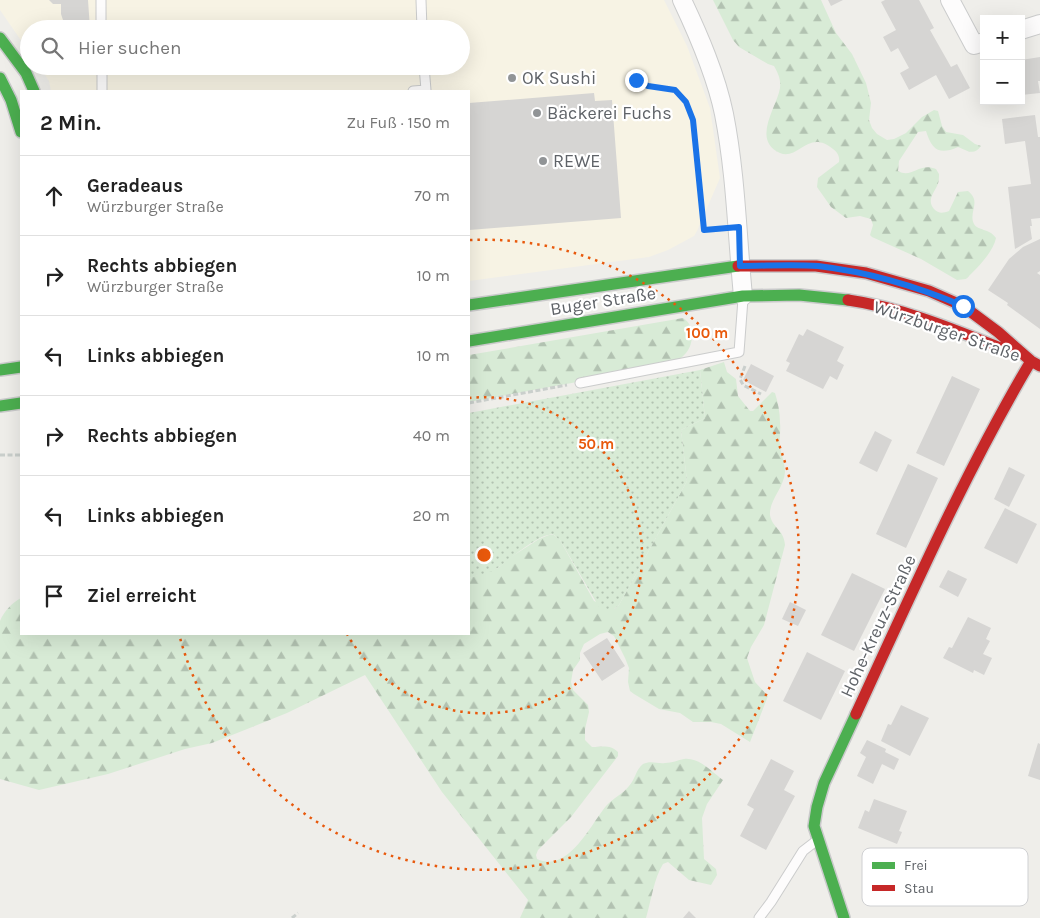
<!DOCTYPE html>
<html lang="de">
<head>
<meta charset="utf-8">
<style>
  :root { --surface:#fff; --page:#f2f2f2; --text:#222; --muted:#767676; --line:#e0e0e0 }
  body { margin:0; font-family:Karla,sans-serif; background:var(--page); color:var(--text) }
  .controls { position:absolute; right:15px; top:15px; display:grid; overflow:hidden; border-radius:0px; box-shadow:0 5px 20px #0002 }
  .controls button { width:45px; height:45px; display:grid; place-items:center; padding:0; border:0; border-bottom:1px solid var(--line); background:var(--surface); color:var(--text); font:25px sans-serif }
  .stop { position:absolute; width:15px; height:15px; margin:-11px; border:4px solid #1a73e8; border-radius:50%; background:#fff }
  .stop.end { background:#1a73e8; border-color:#fff; box-shadow:0 1px 5px #0008 }
  .list { margin:0; padding:0; list-style:none }
  h2 { display:flex; justify-content:space-between; align-items:center; height:65px; margin:0; padding:0 20px; font-size:21px }
  h2 small { font-size:16px; font-weight:400; color:var(--muted) }
  .list li { display:grid; grid-template-columns:32px 1fr auto; gap:15px; align-items:center; box-sizing:border-box; height:80px; padding:0 20px; border-top:1px solid var(--line) }
  .list b { display:block; font-size:19px; white-space:nowrap }
  .list p { margin:0; font-size:16px; white-space:nowrap; color:var(--muted) }
  .list em { font-size:16px; font-style:normal; color:var(--muted) }
  .icon { flex:none; width:28px; height:28px; fill:none; stroke:currentColor; stroke-width:2; stroke-linecap:round; stroke-linejoin:round }
  .map { position:relative; flex:none; width:1040px; height:918px; overflow:hidden }
  .search { position:absolute; background:var(--surface); box-shadow:0 5px 20px #0002; left:20px; top:20px; width:450px; height:55px; display:flex; align-items:center; gap:12px; box-sizing:border-box; padding:0 18px; border-radius:28px; color:var(--muted); font-size:19px }
  .panel { position:absolute; background:var(--surface); box-shadow:0 5px 20px #0002; left:20px; top:90px; width:450px; height:545px; border-radius:0px }
  .map>svg:first-child { display:block }
  .commercial { fill:#f7f3e4 }
  .forest { fill:url(#forest-firs) }
  .garden { fill:url(#garden-dots) }
  .building { fill:#d6d5d3 }
  .lines { fill:none; stroke-linecap:round; stroke-linejoin:round }
  .lane-casing { stroke:#cbcccc; stroke-width:11 }
  .street-casing { stroke:#cbcccc; stroke-width:20 }
  .fast-casing { stroke:#cacacb; stroke-width:14 }
  .jam-casing { stroke:#cacacb; stroke-width:14 }
  .path { stroke:#cacfcc; stroke-width:3; stroke-dasharray:5 2.5; stroke-linecap:butt }
  .lane { stroke:#fdfcfc; stroke-width:9 }
  .street { stroke:#fdfcfc; stroke-width:18 }
  .fast { stroke:#4caf50; stroke-width:11 }
  .jam { stroke:#c62828; stroke-width:11 }
  .route { stroke:#1a73e8; stroke-width:6 }
  .ring { fill:none; stroke:#e8590c; stroke-width:2.5; stroke-dasharray:2.5 5 }
  .poi-dot { fill:#919496; stroke:#fff; stroke-width:2 }
  .labels { text-anchor:middle; dominant-baseline:central; stroke-width:4.5; stroke-linejoin:round; paint-order:stroke }
  .poi-label { font-size:18px; fill:#5f6368; stroke:#fff; text-anchor:start }
  .street-label { font-size:18px; fill:#5f6368; stroke:#fff }
  .key { fill:#fff; stroke:#cfd0d2; stroke-width:1 }
  .key-label { font-size:14px; fill:#5f6368 }
  .centre { fill:#e8590c; stroke:#fff; stroke-width:2.5 }
  .ring-label { font-size:15px; text-anchor:middle; font-weight:bold; fill:#e8590c; stroke:#fff; stroke-width:4.5; stroke-linejoin:round; paint-order:stroke }
</style>
</head>
<body>
<div class="map">
<svg width="1040" height="918" viewBox="0 0 1040 918">
  <defs>
    <pattern id="forest-firs" width="22" height="20" patternUnits="userSpaceOnUse" patternTransform="scale(1.25)"><rect width="22" height="20" fill="#d8ebd6"/><path d="M5 1l3.5 6h-7zM16 11l3.5 6h-7z" fill="#b2c2b1"/></pattern>
    <pattern id="garden-dots" width="8" height="8" patternUnits="userSpaceOnUse" patternTransform="scale(1.25)"><rect width="8" height="8" fill="#d8ebd6"/><path d="M2 2h.1M6 6h.1" fill="none" stroke="#b2c2b1" stroke-width="1.8" stroke-linecap="round"/></pattern>
  </defs>
  <rect width="100%" height="100%" fill="#efeeea"/>
  <!-- commercial -->
  <path class="commercial" d="M 0,0 L 664,0 L 687,46 L 710,108 L 720,178 L 697,231 L 694,236 L 668,250 L 649,257 L 469,281 L 469,91 L 51,91 L 49,81 L 39,66 L 461,66 L 461,29 L 29,29 L 29,52 L 0,10 Z"/>
  <!-- forest -->
  <path class="forest" d="M 713,0 L 821,0 L 836,33 L 852,54 L 866,83 L 871,103 L 869,120 L 872,128 L 877,134 L 887,140 L 894,139 L 906,133 L 922,117 L 934,110 L 938,111 L 942,126 L 946,132 L 963,135 L 975,144 L 981,146 C 974,156 968,151 958,147 C 940,155 932,151 926,131 L 918,132 L 899,161 L 898,171 C 912,179 919,162 936,169 L 939,174 C 939,178 939,182 937,186 C 933,194 927,201 934,209 C 939,214 943,213 949,211 L 958,192 L 968,191 C 982,202 968,212 974,224 C 978,231 989,228 996,238 C 993,253 976,269 966,279 L 957,280 L 921,259 L 872,237 L 870,235 L 873,225 L 871,219 L 860,216 L 846,218 L 831,207 L 817,187 L 818,178 L 839,162 C 840,156 837,152 833,149 C 808,128 798,161 780,153 C 751,140 777,107 780,88 C 781,79 778,73 774,66 L 768,64 L 739,47 L 733,40 Z
    M 683,318 C 695,325 694,343 686,353 C 681,359 675,362 669,365 L 469,402 L 469,355 Z
    M 724,362 L 727,372 L 736,379 L 738,396 L 750,411 L 753,411 L 772,392 L 775,393 C 778,403 780,412 780,423 C 781,431 779,438 780,446 C 781,455 785,463 785,472 C 784,488 769,500 770,515 C 772,528 784,529 785,545 L 764,625 L 751,647 L 747,658 L 755,682 L 768,696 L 750,742 L 721,724 L 711,722 L 693,722 L 680,713 L 659,709 L 634,694 L 630,691 L 628,682 L 629,668 L 625,658 L 614,636 L 608,632 L 600,634 L 584,644 L 580,653 L 580,660 L 573,670 L 571,682 L 573,690 L 588,705 L 589,712 L 585,729 L 585,740 L 592,747 C 602,747 610,744 618,752 L 618,756 L 571,817 L 538,850 L 536,855 L 537,859 C 568,874 591,824 606,806 C 613,798 623,794 629,786 C 635,780 636,769 643,764 C 651,760 657,764 665,763 C 672,763 678,760 684,759 C 699,757 712,772 723,780 L 707,804 L 702,818 L 704,859 L 716,869 L 717,875 L 711,885 L 689,880 L 668,862 L 663,864 C 654,878 651,901 646,918 L 520,918 L 528,900 L 442,792 L 365,675 L 287,713 L 212,743 L 185,749 L 108,774 L 39,790 L 0,779 L 0,621 C 4,611 12,603 21,598 L 21,634 L 469,634 L 469,578 L 498,568 L 511,557 L 539,539 L 549,535 L 554,535 L 560,540 L 594,601 L 615,609 L 619,605 L 687,481 L 681,430 L 705,418 L 700,370 Z"/>
  <!-- garden -->
  <path class="garden" d="M 700,370 L 705,418 L 681,430 L 687,481 L 619,605 C 612,612 607,613 599,607 L 560,540 C 559,540 555,535 554,535 C 542,531 509,560 499,567 C 491,573 478,575 469,578 L 469,413 Z"/>
  <!-- building -->
  <path class="building" d="M 49,0 L 88,0 L 90,29 L 66,29 L 61,14 L 61,4 L 53,4 Z
    M 828,0 L 843,0 L 831,6 Z
    M 885,0 L 919,0 L 934,28 L 930,30 L 951,67 L 957,64 L 970,88 L 949,99 L 936,75 L 909,90 L 900,73 L 909,68 L 898,48 L 891,52 L 883,37 L 896,30 L 881,2 Z
    M 1040,57 L 1040,81 L 1038,81 L 1040,93 L 1021,95 L 1021,60 Z
    M 594,93 L 595,101 L 612,100 L 621,218 L 469,230 L 469,103 Z
    M 1035,115 L 1038,137 L 1040,137 L 1040,218 L 1031,219 L 1032,226 L 1030,226 L 1032,239 L 1015,249 L 1008,187 L 1031,184 L 1025,141 L 1005,144 L 1002,119 Z
    M 1040,239 L 1040,271 L 1037,273 L 1040,275 L 1040,329 L 1007,305 L 1008,303 L 988,290 L 1009,259 L 1023,247 Z
    M 807,329 L 844,347 L 837,361 L 844,365 L 837,380 L 830,376 L 823,389 L 786,371 L 790,363 L 786,361 L 799,334 L 803,336 Z
    M 751,364 L 774,376 L 766,392 L 743,380 Z
    M 952,376 L 980,389 L 944,466 L 916,453 Z
    M 875,431 L 892,440 L 877,472 L 859,463 Z
    M 908,464 L 938,478 L 906,548 L 876,534 Z
    M 1009,467 L 1025,475 L 1009,507 L 994,499 Z
    M 1005,508 L 1037,524 L 1017,564 L 984,548 Z
    M 948,570 L 967,579 L 958,597 L 939,587 Z
    M 852,573 L 885,589 L 854,651 L 821,635 Z
    M 790,602 L 806,610 L 798,626 L 782,619 Z
    M 968,617 L 991,628 L 986,639 L 990,641 L 983,654 L 992,658 L 984,675 L 974,670 L 973,673 L 943,658 L 949,647 L 952,648 Z
    M 607,638 L 625,666 L 602,681 L 583,653 Z
    M 807,652 L 845,671 L 821,720 L 783,701 Z
    M 901,705 L 929,718 L 910,756 L 881,741 L 888,724 L 891,725 Z
    M 867,740 L 886,749 L 885,752 L 899,759 L 894,770 L 882,764 L 873,784 L 857,776 L 866,757 L 860,753 Z
    M 1038,743 L 1040,744 L 1040,780 L 1028,776 Z
    M 771,759 L 794,771 L 784,790 L 795,796 L 766,850 L 740,836 L 754,809 L 747,805 Z
    M 874,799 L 907,811 L 899,831 L 902,832 L 897,844 L 858,828 L 865,810 L 869,812 Z
    M 689,911 L 696,918 L 683,918 Z"/>
  <g class="lines">
    <defs>
      <path id="lane" d="M 101,0 L 101,29
        M 421,0 L 422,29
        M 102,66 L 102,91
        M 413,91 L 426,90 L 424,66
        M 580,383 L 739,352 L 743,299
        M 759,918 L 771,902 L 803,851 L 816,841"/>
      <path id="street" d="M 682,0 C 699,36 716,75 724,114 C 736,175 737,235 743,296
        M 950,0 L 974,45 L 984,42
        M 1021,30 L 1040,24"/>
      <path id="fast" d="M 0,38 L 26,73 L 34,91
        M 0,78 L 11,100 L 21,132
        M 469,305 L 738,266
        M 469,341 L 743,296 L 799,295 L 848,300
        M 0,370 L 21,367
        M 0,406 L 21,403
        M 844,918 L 814,826 L 817,807 L 824,783 L 856,714"/>
      <path id="jam" d="M 738,266 L 816,266 L 866,273 L 929,291 L 963,306 L 998,332 L 1031,361 L 1040,366
        M 848,300 C 905,308 960,332 1013,353
        M 856,714 C 911,595 964,474 1031,361"/>
    </defs>
    <!-- lane casing -->
    <use href="#lane" class="lane-casing"/>
    <!-- street casing -->
    <use href="#street" class="street-casing"/>
    <!-- fast casing -->
    <use href="#fast" class="fast-casing"/>
    <!-- jam casing -->
    <use href="#jam" class="jam-casing"/>
    <!-- path -->
    <path class="path" d="M 636,80 L 648,86 L 675,90 L 687,103 L 693,121 L 704,230 L 721,229
      M 745,366 L 740,379 L 743,385 L 761,394
      M 469,403 L 567,385
      M 0,455 L 21,455
      M 292,918 L 298,913"/>
    <!-- lane -->
    <use href="#lane" class="lane"/>
    <!-- street -->
    <use href="#street" class="street"/>
    <!-- fast -->
    <use href="#fast" class="fast"/>
    <!-- jam -->
    <use href="#jam" class="jam"/>
  </g>
  <g class="lines">
    <!-- route -->
    <path class="route" d="M 636,80 L 648,86 L 675,90 L 686,102 L 693,120 L 704,230 L 739,227 L 740,266 C 766,266 792,264 818,266 C 869,272 916,286 963,306"/>
  </g>
  <!-- distance rings -->
  <g class="ring">
    <path d="M469 398A158 158 0 1 1 347 634"/>
    <path d="M470 240A315 315 0 1 1 179 634"/>
  </g>
  <!-- markers -->
  <g class="poi-dot">
    <circle cx="512" cy="78" r="5"/>
    <circle cx="537" cy="113" r="5"/>
    <circle cx="543" cy="161" r="5"/>
  </g>
  <g class="labels">
    <!-- poi labels -->
    <g class="poi-label">
      <text x="522" y="78">OK Sushi</text>
      <text x="547" y="113">Bäckerei Fuchs</text>
      <text x="553" y="161">REWE</text>
    </g>
    <!-- street labels -->
    <g class="street-label">
      <text transform="translate(603 301) rotate(-9)">Buger Straße</text>
      <text transform="translate(947 331) rotate(19)">Würzburger Straße</text>
      <text transform="translate(878 626) rotate(-65)">Hohe-Kreuz-Straße</text>
    </g>
  </g>
  <!-- legend -->
  <rect x="862" y="848" width="166" height="58" rx="8" class="key"/>
  <rect x="872" y="862" width="23" height="7" fill="#4caf50"/>
  <rect x="872" y="885" width="23" height="6" fill="#c62828"/>
  <g class="key-label">
    <text x="904" y="870">Frei</text>
    <text x="904" y="893">Stau</text>
  </g>
  <circle cx="484" cy="555" r="8" class="centre"/>
  <g class="ring-label">
    <text x="707" y="338">100 m</text>
    <text x="596" y="449">50 m</text>
  </g>
</svg>
<div class="controls">
<button>+</button>
<button>−</button>
</div>
<div class="stop" style="left:963px;top:306px"></div>
<div class="stop end" style="left:636px;top:80px"></div>
<div class="search"><svg class="icon" aria-label="search" viewBox="0 0 24 24"><circle cx="10" cy="10" r="6"/><path d="M15 15l6 6"/></svg>Hier suchen</div>
<section class="panel">
<h2>2 Min.<small>Zu Fuß · 150 m</small></h2>
<ul class="list">
<li><svg class="icon" aria-label="ahead" viewBox="0 0 24 24"><path d="M12 20V5M6 11l6-6 6 6"/></svg><div><b>Geradeaus</b><p>Würzburger Straße</p></div><em>70 m</em></li>
<li><svg class="icon" aria-label="right" viewBox="0 0 24 24"><path d="M7 20v-9h11M14 6l5 5-5 5"/></svg><div><b>Rechts abbiegen</b><p>Würzburger Straße</p></div><em>10 m</em></li>
<li><svg class="icon" aria-label="left" viewBox="0 0 24 24"><path d="M17 20v-9H6M10 6l-5 5 5 5"/></svg><div><b>Links abbiegen</b></div><em>10 m</em></li>
<li><svg class="icon" aria-label="right" viewBox="0 0 24 24"><path d="M7 20v-9h11M14 6l5 5-5 5"/></svg><div><b>Rechts abbiegen</b></div><em>40 m</em></li>
<li><svg class="icon" aria-label="left" viewBox="0 0 24 24"><path d="M17 20v-9H6M10 6l-5 5 5 5"/></svg><div><b>Links abbiegen</b></div><em>20 m</em></li>
<li><svg class="icon" aria-label="arrive" viewBox="0 0 24 24"><path d="M6 21V4h12l-3 4 3 4H6"/></svg><div><b>Ziel erreicht</b></div></li>
</ul>
</section>
</div>
</body>
</html>
